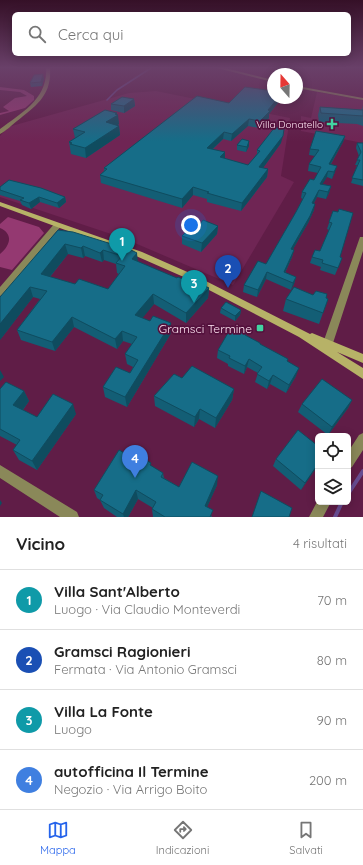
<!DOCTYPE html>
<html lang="it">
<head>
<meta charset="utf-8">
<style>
  :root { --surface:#fff; --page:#f6f6f6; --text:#222; --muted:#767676; --line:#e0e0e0; --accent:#2563eb }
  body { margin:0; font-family:Quicksand,sans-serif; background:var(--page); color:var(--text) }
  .controls { position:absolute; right:12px; bottom:12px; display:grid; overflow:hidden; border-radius:6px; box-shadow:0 2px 10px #0003 }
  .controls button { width:36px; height:36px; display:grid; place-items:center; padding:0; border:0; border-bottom:1px solid var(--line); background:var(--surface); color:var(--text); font:20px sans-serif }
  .compass { position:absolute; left:267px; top:68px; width:36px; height:36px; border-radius:50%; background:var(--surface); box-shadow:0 2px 10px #0003; rotate:340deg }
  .you { position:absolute; left:191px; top:225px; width:14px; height:14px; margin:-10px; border:3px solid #fff; border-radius:50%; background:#1a73e8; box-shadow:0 0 0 6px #1a73e833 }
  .badge { display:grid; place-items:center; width:26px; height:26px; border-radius:50%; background:var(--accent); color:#fff; font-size:13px; font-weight:700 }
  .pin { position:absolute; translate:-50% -33px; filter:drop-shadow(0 1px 2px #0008) }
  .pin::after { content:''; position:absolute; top:21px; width:14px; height:12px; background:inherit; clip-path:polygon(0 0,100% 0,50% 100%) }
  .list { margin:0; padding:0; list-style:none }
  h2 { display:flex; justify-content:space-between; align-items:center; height:52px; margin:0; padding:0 16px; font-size:17px }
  h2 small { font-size:13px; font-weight:400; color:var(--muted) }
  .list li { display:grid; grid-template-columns:26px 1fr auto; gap:12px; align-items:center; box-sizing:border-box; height:60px; padding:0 16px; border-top:1px solid var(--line) }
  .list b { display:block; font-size:15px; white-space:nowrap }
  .list p { margin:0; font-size:13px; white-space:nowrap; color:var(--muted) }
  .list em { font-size:13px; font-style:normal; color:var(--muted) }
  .icon { flex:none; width:22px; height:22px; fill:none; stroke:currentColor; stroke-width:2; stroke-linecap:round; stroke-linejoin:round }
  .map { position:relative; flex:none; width:363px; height:517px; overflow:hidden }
  .search { position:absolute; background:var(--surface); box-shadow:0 2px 10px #0003; left:12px; right:12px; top:12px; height:44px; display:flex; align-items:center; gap:10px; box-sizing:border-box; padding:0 14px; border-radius:6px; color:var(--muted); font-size:15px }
  .sheet { height:292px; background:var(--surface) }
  nav { display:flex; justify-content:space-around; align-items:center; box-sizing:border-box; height:56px; border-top:1px solid var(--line); background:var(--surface); font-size:11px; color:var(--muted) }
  nav a { display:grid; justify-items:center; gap:2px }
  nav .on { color:var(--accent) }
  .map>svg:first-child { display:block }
  .built { fill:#6f2554 }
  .green { fill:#943971 }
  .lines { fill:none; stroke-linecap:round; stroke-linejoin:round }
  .stream-far1 { stroke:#674c91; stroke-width:1.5 }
  .stream { stroke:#674c91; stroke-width:4 }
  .street { fill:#8a8859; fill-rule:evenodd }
  .secondary { fill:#b7b267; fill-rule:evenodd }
  .wall { fill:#135e75; fill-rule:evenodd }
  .shaded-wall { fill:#0f4c5f }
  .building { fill:#166d88; stroke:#0f4c5f; fill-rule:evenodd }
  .poi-dot { fill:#42d4a1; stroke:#54113d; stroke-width:1.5 }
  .labels { text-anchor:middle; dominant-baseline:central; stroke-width:3.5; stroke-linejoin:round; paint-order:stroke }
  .far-poi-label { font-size:10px; fill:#fee4f1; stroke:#54113d; text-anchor:end }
  .poi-label { font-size:12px; fill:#fee4f1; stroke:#54113d; text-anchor:end }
</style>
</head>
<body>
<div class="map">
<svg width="363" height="517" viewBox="0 0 363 517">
  <rect width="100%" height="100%" fill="#601d47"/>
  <!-- built -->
  <path class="built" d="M 156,91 L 290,118 L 281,176 L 294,182 L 233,285 L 123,238 L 0,197 L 0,136 L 8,127 L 129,93 Z
    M 317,92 L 363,100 L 363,143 L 301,131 L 301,116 L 311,118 Z"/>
  <!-- green -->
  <path class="green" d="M 0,87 L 24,90 L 34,96 L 34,100 L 25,108 L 0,115 L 0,113 L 9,111 L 3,107 L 15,98 L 27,96 L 20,92 L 0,90 Z
    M 8,217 L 39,227 L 44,233 L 12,270 L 0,267 L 0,254 C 10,246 14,234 0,228 L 0,224 Z"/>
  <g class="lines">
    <!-- stream-far1 -->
    <path class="stream-far1" d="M 107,100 L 117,90 L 151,68"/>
    <!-- stream -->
    <path class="stream" d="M 348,494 L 363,471
      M 335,517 L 342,502"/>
    <!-- street -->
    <path class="street" d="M 46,68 L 50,68 C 52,95 36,106 17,121 C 12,125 6,131 0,134 L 0,129 C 21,113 48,99 46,68 Z
      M 217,68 L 225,68 L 273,80 L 273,82 Z
      M 297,86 L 363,98 L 363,100 L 297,88 Z
      M 55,223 L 58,223 L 62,225 L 3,295 L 0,296 L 0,287 Z
      M 360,237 L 363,237 L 363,251 L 333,343 L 331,346 L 328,347 L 325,346 L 323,343 Z
      M 363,433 L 363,450 L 352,467 L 348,469 L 348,452 L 359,435 Z
      M 0,465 L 77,512 L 79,517 L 60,517 L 0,478 Z
      M 318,500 L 318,502 L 331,502 L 323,517 L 309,517 Z"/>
    <!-- secondary -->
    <path class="secondary" d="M 0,202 L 142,252 L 192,274 L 310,334 L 312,333 L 363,354 L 363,363 L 337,352 L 363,368 L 363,379 L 299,337 L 186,278 L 136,256 L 0,206 Z"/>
  </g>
  <!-- wall -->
  <path class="wall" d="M 44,78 L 42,86 L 31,87 L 30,83 Z
    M 273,98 L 281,98 L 281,99 L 269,114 L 269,118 L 259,128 L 248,126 L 231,141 L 223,139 L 213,149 L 225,159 L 248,165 L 257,154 L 257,150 L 281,143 L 263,168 L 268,169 L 267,177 L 241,211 L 207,202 L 207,199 L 193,195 L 182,208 L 101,183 L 100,175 L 104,171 L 104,168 L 229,103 Z
    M 134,99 L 135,106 L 124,113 L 111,110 L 111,104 Z
    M 363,105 L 363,126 L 357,124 L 319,122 L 318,115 L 320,107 L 362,110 Z
    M 117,115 L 119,124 L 117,125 L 119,126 L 120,135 L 86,158 L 71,154 L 69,142 L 75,138 L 73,129 Z
    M 345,136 L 343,142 L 331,164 L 335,172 L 332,179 L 327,177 L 322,184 L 331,186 L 329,193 L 326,199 L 317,197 L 314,203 L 314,210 L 308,223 L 293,249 L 294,250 L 292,257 L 285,273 L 296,277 L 294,284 L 291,290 L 266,279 L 257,297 L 243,292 L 244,285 L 266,264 L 296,212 L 303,199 L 301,198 L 302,192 L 314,180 L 318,173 L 308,171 L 309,164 L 315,156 L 309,155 L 310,149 Z
    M 357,143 L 363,143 L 363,186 L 351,183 L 357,165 L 355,165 L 359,156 L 356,148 Z
    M 237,145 L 249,146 L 246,152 L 237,150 Z
    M 0,187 L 65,197 L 66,202 L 59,208 L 40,202 L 31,209 L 22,205 L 20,201 L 0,195 Z
    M 333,211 L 340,257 L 342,258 L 335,275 L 320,270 L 321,267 L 310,263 L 312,257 L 320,251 L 329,230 L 327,229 Z
    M 200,224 L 218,226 L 217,234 L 201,252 L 182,244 L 182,236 L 187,230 L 187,227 Z
    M 58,230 L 138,262 L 177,278 L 209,288 L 208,298 L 186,323 L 154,304 L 142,318 L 150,321 L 171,323 L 171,333 L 127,407 L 105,397 L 103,387 L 130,373 L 133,367 L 127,364 L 125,354 L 132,344 L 123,341 L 117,349 L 74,327 L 55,351 L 21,340 L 17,330 L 40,299 L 33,297 L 0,340 ZM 68,254 L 83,258 L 85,256 L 102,262 L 104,260 L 116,264 L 117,273 L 119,274 L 108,289 L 75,284 L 50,277 Z
    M 313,295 L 328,299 L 319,324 L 283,311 L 286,299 Z
    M 221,308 L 241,310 L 240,315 L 235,321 L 220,313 Z
    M 246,336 L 287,361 L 296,376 L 286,393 L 270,384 L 267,389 L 255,382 L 258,373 L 247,367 L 244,374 L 228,366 L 228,364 L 217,358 L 218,350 Z
    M 182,378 L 234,389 L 232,400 L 215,428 L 199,419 L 194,427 L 155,406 L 154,396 Z
    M 0,389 L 24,391 L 29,401 L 23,410 L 37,417 L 76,414 L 37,470 L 19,460 L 13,450 L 17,445 L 0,436 Z
    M 352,400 L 348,408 L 328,435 L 298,412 L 302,404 Z
    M 276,459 L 318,465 L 301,490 L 273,466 Z
    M 151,466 L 163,473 L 164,478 L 179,487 L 217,485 L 207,507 L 212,517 L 153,517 L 152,509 L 153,508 L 138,499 L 128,517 L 117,517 L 104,508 L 100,500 L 97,498 L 94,490 Z"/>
  <!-- shaded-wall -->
  <path class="shaded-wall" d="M 43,74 L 44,78 L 42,86 L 41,82 Z
    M 278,98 L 281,98 L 281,99 L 269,114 L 269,118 L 259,128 L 260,121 Z
    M 134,99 L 135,106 L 124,113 L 124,106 Z
    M 117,113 L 117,115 L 118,115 L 119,124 L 107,132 L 106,122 Z
    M 249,119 L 248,126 L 231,141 L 232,134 Z
    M 119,126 L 120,135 L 86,158 L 85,148 Z
    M 224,132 L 223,139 L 206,155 L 207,148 Z
    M 283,136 L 281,143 L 258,175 L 259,167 Z
    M 345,136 L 343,142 L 327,170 L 329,164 Z
    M 249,141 L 249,146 L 246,152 L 247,147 Z
    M 225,152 L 225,159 L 220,157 Z
    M 337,166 L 335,172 L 332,179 L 334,172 Z
    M 268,169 L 267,177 L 241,211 L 242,203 Z
    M 328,171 L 327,177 L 319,190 L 320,184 Z
    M 331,186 L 329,193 L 326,199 L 328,192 Z
    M 193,187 L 193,195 L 182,208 L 182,199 Z
    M 319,190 L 317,197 L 310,210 L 312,203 Z
    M 39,197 L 40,202 L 31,209 L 29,203 Z
    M 65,197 L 66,202 L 59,208 L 57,203 Z
    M 315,204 L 314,210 L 308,223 L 289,256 L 291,249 Z
    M 218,226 L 217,234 L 201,252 L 202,243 Z
    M 65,244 L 68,254 L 44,284 L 41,274 Z
    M 83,246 L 85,256 L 83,258 L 81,248 Z
    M 103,250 L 104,260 L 102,262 L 100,253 Z
    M 294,250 L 292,257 L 282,279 L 284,272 Z
    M 137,253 L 138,263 L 132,259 Z
    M 267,272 L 266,279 L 257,297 L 258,290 Z
    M 296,277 L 294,284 L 291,290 L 293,283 Z
    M 30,287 L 33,297 L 0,340 L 0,324 Z
    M 209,288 L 208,298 L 186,323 L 186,313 Z
    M 153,294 L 154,304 L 137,325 L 135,315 Z
    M 241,310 L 240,315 L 235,321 L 235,316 Z
    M 72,317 L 74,327 L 55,351 L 52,342 Z
    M 171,323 L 171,333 L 127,407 L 125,397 Z
    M 122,331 L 123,341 L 117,349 L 115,339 Z
    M 249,359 L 247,367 L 244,374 L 245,366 Z
    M 299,368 L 296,376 L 286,393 L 289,385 Z
    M 0,370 L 4,377 L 0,381 Z
    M 273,375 L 270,384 L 267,389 L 269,381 Z
    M 234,389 L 232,400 L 215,428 L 216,418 Z
    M 24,391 L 29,401 L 19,415 L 13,405 Z
    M 352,400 L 348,408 L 328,435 L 332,427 Z
    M 73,404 L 76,414 L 37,470 L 32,461 Z
    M 200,409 L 199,419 L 194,427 L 195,417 Z
    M 318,464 L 318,465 L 301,490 L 305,483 Z
    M 218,476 L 217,485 L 204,514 L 205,506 Z
    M 136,490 L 138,499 L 128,517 L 124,517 L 123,514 Z
    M 0,500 L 2,503 L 0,506 Z"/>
  <!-- building -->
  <path class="building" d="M 43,74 L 41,82 L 30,83 L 34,75 Z
    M 245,87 L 273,91 L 273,98 L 278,98 L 268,110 L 270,111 L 260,121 L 249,119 L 232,134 L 224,132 L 207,148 L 225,152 L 220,157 L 248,165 L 260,151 L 257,150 L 275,127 L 284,129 L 283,136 L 259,167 L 268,169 L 242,203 L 207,193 L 209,192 L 193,187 L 182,199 L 100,175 L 107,169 L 104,168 L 197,96 L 229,103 Z
    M 122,97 L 134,99 L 124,106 L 111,104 Z
    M 320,107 L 363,110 L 363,116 L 321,113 Z
    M 105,110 L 117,113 L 115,114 L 118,115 L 106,122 L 119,126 L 85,148 L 70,144 L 72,143 L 69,142 L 85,132 L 73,129 Z
    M 316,131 L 345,136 L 329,164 L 337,166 L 334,172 L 328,171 L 320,184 L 331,186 L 328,192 L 319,190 L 312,203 L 315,204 L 310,216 L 291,249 L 294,250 L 284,272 L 296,277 L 293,283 L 267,272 L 258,290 L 244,285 L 258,261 L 266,264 L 296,212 L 306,193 L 302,192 L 310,179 L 314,180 L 321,167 L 309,164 L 319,150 L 310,149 Z
    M 242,139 L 249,141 L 247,147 L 237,145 Z
    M 357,143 L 363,143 L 363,180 L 352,178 L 360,160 L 357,160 L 361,152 Z
    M 9,180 L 41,188 L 65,197 L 57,203 L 39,197 L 29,203 L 20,200 L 24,198 L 0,190 L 0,187 Z
    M 339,209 L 353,213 L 340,257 L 342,258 L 338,268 L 322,263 L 323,260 L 312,257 L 315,250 L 320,251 L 332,223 L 329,222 L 333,211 L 338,212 Z
    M 203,220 L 218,226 L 202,243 L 182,236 L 190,228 L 187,227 L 193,221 L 200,224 Z
    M 58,230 L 73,232 L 131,250 L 137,253 L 132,259 L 177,278 L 178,277 L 185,280 L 188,277 L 209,288 L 186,313 L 153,294 L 135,315 L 150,321 L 153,316 L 171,323 L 125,397 L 103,387 L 116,367 L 130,373 L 138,360 L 125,354 L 137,337 L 122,331 L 115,339 L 72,317 L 52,342 L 17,330 L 47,291 L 30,287 L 0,324 L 0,297 ZM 65,244 L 81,248 L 83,246 L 100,253 L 103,250 L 122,256 L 116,263 L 125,266 L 108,289 L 79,279 L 75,284 L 41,274 Z
    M 294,287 L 313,295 L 316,291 L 327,294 L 326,298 L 328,299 L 323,313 L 286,299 Z
    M 226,302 L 241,310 L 235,316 L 221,308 Z
    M 234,327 L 246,333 L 245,335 L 260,343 L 260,344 L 288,359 L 287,361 L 299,368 L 289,385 L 273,375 L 269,381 L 257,374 L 262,367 L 249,359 L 245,366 L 229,358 L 230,356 L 218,350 L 228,333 L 230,334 Z
    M 192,366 L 234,389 L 216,418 L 200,409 L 195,417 L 154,396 L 174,374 L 182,378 Z
    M 322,379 L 352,400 L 332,427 L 302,404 Z
    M 6,382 L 24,391 L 13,405 L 37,417 L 53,394 L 73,404 L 32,461 L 13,450 L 20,440 L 0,429 L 0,389 Z
    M 298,430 L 318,446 L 318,464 L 305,483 L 276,459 Z
    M 119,450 L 128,455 L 130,451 L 151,463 L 150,465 L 163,473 L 161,477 L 179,487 L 192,462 L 218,476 L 205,506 L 213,510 L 210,517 L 165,517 L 152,509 L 156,502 L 136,490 L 123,514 L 100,500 L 103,495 L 94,490 Z
    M 261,491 L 292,508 L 289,517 L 252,517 Z"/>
  <!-- sky -->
  <linearGradient id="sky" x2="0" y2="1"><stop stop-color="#351027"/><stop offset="0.48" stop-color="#694069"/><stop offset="1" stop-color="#694069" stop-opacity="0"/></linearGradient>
  <rect width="363" height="141" fill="url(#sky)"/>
  <!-- markers -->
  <g class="poi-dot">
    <path d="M330 118h4v4h4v4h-4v4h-4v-4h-4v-4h4z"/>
    <rect x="256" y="324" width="8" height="8" rx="2"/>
  </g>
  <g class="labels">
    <!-- far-poi labels -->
    <g class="far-poi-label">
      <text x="323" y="124">Villa Donatello</text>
    </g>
    <!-- poi labels -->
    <g class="poi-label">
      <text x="252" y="328">Gramsci Termine</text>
    </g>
  </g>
</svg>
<div class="controls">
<button><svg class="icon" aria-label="locate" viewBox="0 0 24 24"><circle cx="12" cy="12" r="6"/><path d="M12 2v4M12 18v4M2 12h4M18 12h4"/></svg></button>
<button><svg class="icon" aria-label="layers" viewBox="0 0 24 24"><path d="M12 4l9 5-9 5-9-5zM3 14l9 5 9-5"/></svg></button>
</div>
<svg class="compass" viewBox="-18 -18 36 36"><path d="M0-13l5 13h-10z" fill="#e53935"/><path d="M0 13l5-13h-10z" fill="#767676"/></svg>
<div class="you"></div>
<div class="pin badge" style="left:122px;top:261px;background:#0f9aa8">1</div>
<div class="pin badge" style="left:228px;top:288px;background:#1a4fb4">2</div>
<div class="pin badge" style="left:194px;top:303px;background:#0f9aa8">3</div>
<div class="pin badge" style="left:135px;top:478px;background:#3f7fe0">4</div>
<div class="search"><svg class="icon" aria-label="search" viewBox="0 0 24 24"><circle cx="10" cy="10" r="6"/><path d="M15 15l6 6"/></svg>Cerca qui</div>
</div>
<section class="sheet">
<h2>Vicino<small>4 risultati</small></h2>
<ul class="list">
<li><span class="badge" style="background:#0f9aa8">1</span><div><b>Villa Sant'Alberto</b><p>Luogo · Via Claudio Monteverdi</p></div><em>70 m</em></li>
<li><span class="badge" style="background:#1a4fb4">2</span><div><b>Gramsci Ragionieri</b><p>Fermata · Via Antonio Gramsci</p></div><em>80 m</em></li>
<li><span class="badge" style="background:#0f9aa8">3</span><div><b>Villa La Fonte</b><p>Luogo</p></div><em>90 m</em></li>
<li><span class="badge" style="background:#3f7fe0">4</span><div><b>autofficina Il Termine</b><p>Negozio · Via Arrigo Boito</p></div><em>200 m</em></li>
</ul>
</section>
<nav>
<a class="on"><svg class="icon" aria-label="map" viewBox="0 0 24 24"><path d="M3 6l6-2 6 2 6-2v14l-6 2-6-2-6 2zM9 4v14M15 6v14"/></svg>Mappa</a>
<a><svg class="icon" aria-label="directions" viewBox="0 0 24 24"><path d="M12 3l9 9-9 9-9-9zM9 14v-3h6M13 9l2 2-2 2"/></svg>Indicazioni</a>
<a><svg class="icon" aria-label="saved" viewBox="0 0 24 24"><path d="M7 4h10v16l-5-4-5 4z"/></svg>Salvati</a>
</nav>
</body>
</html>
